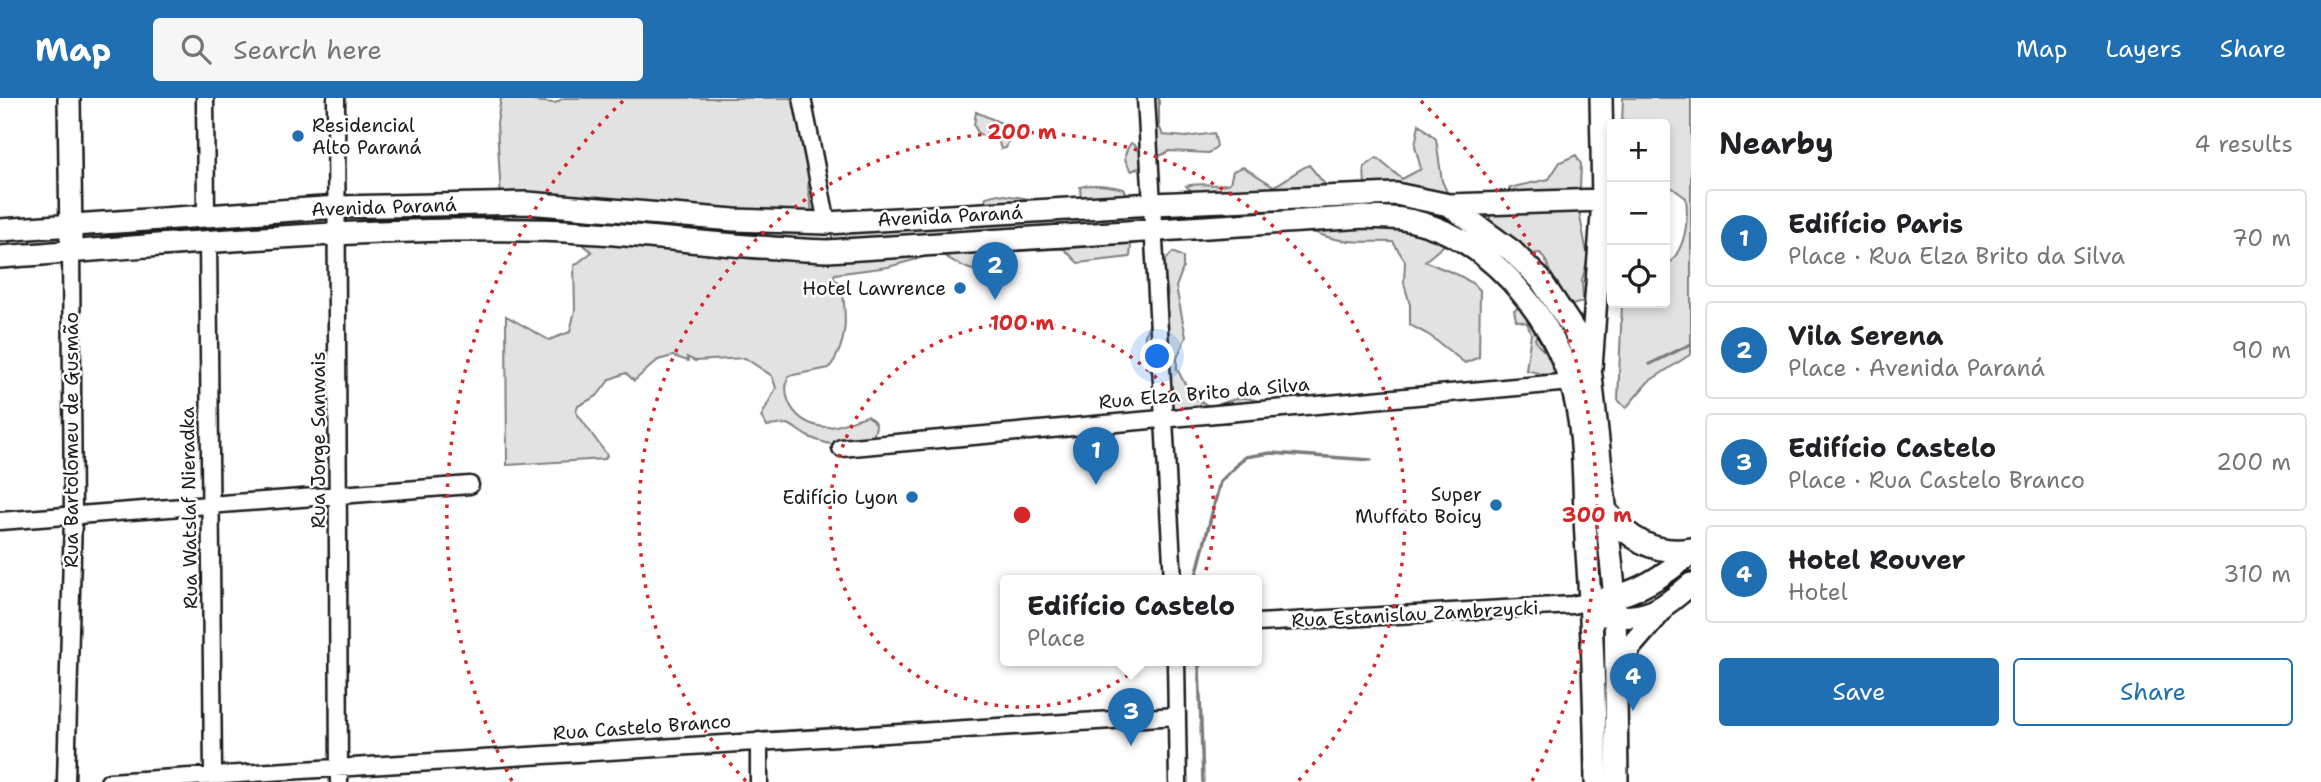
<!DOCTYPE html>
<html lang="en">
<head>
<meta charset="utf-8">
<style>
  :root { --surface:#fff; --page:#f6f6f6; --text:#202124; --muted:#757577; --line:#e0e0e0; --accent:#1f6fb2 }
  body { margin:0; font-family:"Shantell Sans",sans-serif; background:var(--page); color:var(--text) }
  .controls { position:absolute; right:21px; top:21px; display:grid; overflow:hidden; border-radius:7px; box-shadow:0 4px 10px #0003 }
  .controls button { width:63px; height:63px; display:grid; place-items:center; padding:0; border:0; border-bottom:2px solid var(--line); background:var(--surface); color:var(--text); font:35px sans-serif }
  .you { position:absolute; left:1158px; top:259px; width:24px; height:24px; margin:-18px; border:5px solid #fff; border-radius:50%; background:#1a73e8; box-shadow:0 0 0 10px #1a73e833 }
  .badge { display:grid; place-items:center; width:46px; height:46px; border-radius:50%; background:var(--accent); color:#fff; font-size:23px; font-weight:700 }
  .pin { position:absolute; translate:-50% -58px; filter:drop-shadow(0 2px 4px #0008) }
  .pin::after { content:''; position:absolute; top:37px; width:24px; height:21px; background:inherit; clip-path:polygon(0 0,100% 0,50% 100%) }
  .popup { position:absolute; left:1000px; top:477px; width:262px; height:91px; box-sizing:border-box; display:grid; place-content:center; border-radius:7px; background:var(--surface); filter:drop-shadow(0 2px 5px #0005); font-size:23px; white-space:nowrap; color:var(--muted) }
  .popup b { font-size:26px; color:var(--text) }
  .popup::after { content:''; position:absolute; left:50%; top:100%; margin-left:-14px; border:14px solid transparent; border-top-color:var(--surface) }
  .list { margin:0; padding:0; list-style:none }
  h2 { display:flex; justify-content:space-between; align-items:center; height:91px; margin:0; padding:0 28px; font-size:30px }
  h2 small { font-size:23px; font-weight:400; color:var(--muted) }
  .list li { display:grid; grid-template-columns:46px 1fr auto; gap:21px; align-items:center; box-sizing:border-box; height:98px; margin:0 14px 14px; padding:0 14px; border:2px solid var(--line); border-radius:7px }
  .list b { display:block; font-size:26px; white-space:nowrap }
  .list p { margin:0; font-size:23px; white-space:nowrap; color:var(--muted) }
  .list em { font-size:23px; font-style:normal; color:var(--muted) }
  .actions { display:flex; gap:14px; padding:21px 28px }
  .actions a { flex:1; padding:16px 0; border:2px solid var(--accent); border-radius:7px; text-align:center; font-size:24px; color:var(--accent) }
  .actions .main { background:var(--accent); color:#fff }
  .icon { flex:none; width:38px; height:38px; fill:none; stroke:currentColor; stroke-width:2; stroke-linecap:round; stroke-linejoin:round }
  .map { position:relative; flex:none; width:1691px; height:684px; overflow:hidden }
  header { display:flex; align-items:center; gap:42px; box-sizing:border-box; height:98px; padding:0 35px; background:var(--accent); color:#fff }
  header strong { font-size:33px }
  nav { display:flex; gap:38px; margin-inline-start:auto; font-size:24px }
  .search { width:490px; height:63px; background:var(--page); display:flex; align-items:center; gap:18px; box-sizing:border-box; padding:0 24px; border-radius:7px; color:var(--muted); font-size:26px }
  main { display:flex }
  aside { flex:1; background:var(--surface) }
  .map>svg:first-child { display:block }
  .green { fill:#e2e2e2; stroke:#7f7f7f; stroke-width:2 }
  .lines { fill:none; stroke-linecap:round; stroke-linejoin:round }
  .stream { stroke:#7a7a7a; stroke-width:3.5 }
  .minor-casing { stroke:#1c1c1c; stroke-width:21 }
  .major-casing { stroke:#1c1c1c; stroke-width:26 }
  .minor { stroke:#fff; stroke-width:16 }
  .major { stroke:#fff; stroke-width:21 }
  .ring { fill:none; stroke:#d62828; stroke-width:3.5; stroke-dasharray:3.5 7 }
  .poi-dot { fill:#1f6fb2; stroke:#fff; stroke-width:2.5 }
  .labels { text-anchor:middle; dominant-baseline:central; stroke-width:5; stroke-linejoin:round; paint-order:stroke }
  .poi-label { font-size:19px; fill:#1c1c1c; stroke:#fff; text-anchor:end }
  .street-label { font-size:19px; fill:#1c1c1c; stroke:#fff }
  .centre { fill:#d62828; stroke:#fff; stroke-width:3.5 }
  .ring-label { font-size:21px; text-anchor:middle; font-weight:bold; fill:#d62828; stroke:#fff; stroke-width:5; stroke-linejoin:round; paint-order:stroke }
</style>
</head>
<body>
<header>
<strong>Map</strong>
<div class="search"><svg class="icon" aria-label="search" viewBox="0 0 24 24"><circle cx="10" cy="10" r="6"/><path d="M15 15l6 6"/></svg>Search here</div>
<nav><a>Map</a><a>Layers</a><a>Share</a></nav>
</header>
<main>
<div class="map">
<svg width="1691" height="684" viewBox="0 0 1691 684">
  <rect width="100%" height="100%" fill="#fff"/>
  <filter id="ink" filterUnits="userSpaceOnUse"><feTurbulence type="fractalNoise" baseFrequency=".0143" numOctaves="2"/><feDisplacementMap in="SourceGraphic" scale="14" xChannelSelector="R" yChannelSelector="G"/><feConvolveMatrix kernelMatrix="1 2 1 2 8 2 1 2 1" color-interpolation-filters="sRGB"/></filter>
  <g filter="url(#ink)">
    <!-- green -->
    <path class="green" d="M 501,0 L 532,0 L 533,3 L 555,5 L 564,0 L 797,0 L 810,75 L 808,90 L 814,125 L 983,110 L 986,99 L 998,96 L 1049,104 L 1081,100 L 1080,89 C 1093,85 1111,88 1124,91 L 1129,101 L 1113,126 L 1121,144 L 1131,147 L 1130,159 L 1078,165 L 1064,151 L 1010,148 C 1004,154 1001,161 996,166 C 978,183 957,164 939,155 L 888,169 L 835,176 L 833,180 L 842,187 C 846,217 849,245 829,270 L 788,278 C 779,308 805,334 836,328 C 847,325 857,320 868,318 L 876,325 C 876,358 829,349 807,338 C 801,335 795,329 788,326 L 767,328 L 761,319 L 776,290 L 772,278 L 745,260 L 695,263 L 687,259 L 688,263 L 673,258 L 658,262 L 634,283 L 626,275 L 610,281 L 597,298 L 578,308 L 576,314 L 607,357 L 605,361 L 507,367 L 506,218 L 549,242 L 570,234 L 575,212 L 574,168 L 592,154 L 557,124 L 502,121 L 497,25 Z
      M 1142,0 L 1159,0 L 1159,28 L 1163,37 L 1186,39 L 1214,35 L 1217,48 L 1209,55 L 1169,53 L 1132,73 C 1123,63 1123,56 1131,45 L 1140,51 L 1146,47 Z
      M 1623,0 L 1691,0 L 1691,256 L 1648,284 L 1626,310 L 1618,302 L 1622,205 L 1665,205 L 1665,170 C 1685,152 1689,126 1686,100 L 1671,89 L 1665,89 L 1665,26 L 1622,26 Z
      M 976,14 L 1006,27 L 1010,39 L 1006,50 L 1001,51 L 996,35 L 985,39 L 978,35 L 974,27 Z
      M 1419,26 L 1436,41 L 1442,83 L 1459,120 L 1453,140 L 1425,163 C 1445,173 1464,176 1480,192 L 1479,259 L 1465,265 L 1429,237 L 1410,227 L 1410,207 L 1404,185 L 1405,163 L 1393,144 C 1360,143 1343,147 1311,133 L 1303,113 L 1291,107 L 1269,112 L 1270,120 L 1237,118 L 1223,101 L 1202,102 L 1186,88 C 1201,83 1215,90 1230,85 L 1233,73 L 1243,69 L 1274,88 C 1287,82 1295,73 1309,67 L 1327,89 L 1365,88 L 1364,69 L 1377,60 L 1402,81 L 1421,71 L 1415,48 Z
      M 1576,57 L 1581,66 L 1579,114 L 1588,160 L 1582,182 L 1583,204 L 1572,207 L 1563,199 L 1571,215 L 1592,222 L 1573,247 L 1540,231 L 1535,241 C 1542,257 1555,257 1571,260 L 1578,269 L 1570,277 L 1546,277 L 1526,272 L 1531,235 L 1527,225 L 1516,222 L 1514,212 L 1533,203 L 1543,205 C 1550,186 1555,172 1540,155 L 1529,156 L 1490,125 L 1490,114 L 1512,99 L 1509,90 L 1549,81 L 1560,64 Z
      M 1173,154 L 1183,159 L 1183,170 L 1176,189 L 1186,239 L 1177,260 L 1177,271 L 1192,299 L 1209,308 C 1221,307 1230,301 1242,300 C 1250,299 1256,303 1264,304 C 1283,307 1294,293 1313,301 L 1276,319 L 1244,319 L 1235,324 L 1225,325 L 1174,310 C 1158,291 1137,256 1147,231 C 1152,219 1164,212 1167,199 C 1171,179 1153,172 1173,154 Z"/>
    <g class="lines">
      <!-- stream -->
      <path class="stream" d="M 1650,266 L 1691,246
        M 1195,482 L 1220,384 L 1245,359 L 1271,355 L 1371,362
        M 1199,568 L 1203,684"/>
      <defs>
        <path id="minor" d="M 205,0 L 206,116
          M 336,0 L 339,684
          M 802,0 L 827,125
          M 1146,0 L 1173,482
          M 208,143 L 213,676
          M 841,350 L 1571,284
          M 0,423 L 470,387
          M 1257,525 L 1572,507 L 1590,503
          M 1176,562 L 1178,684
          M 759,643 L 759,684
          M 66,684 L 73,418 L 71,154
          M 109,684 L 1177,618"/>
        <path id="major" d="M 69,0 L 71,141
          M 1449,107 L 1603,102
          M 0,132 L 338,109 L 527,105 L 734,122 L 827,125 L 1153,106 L 1396,96 L 1449,107 L 1512,153 L 1540,181 L 1574,232 L 1591,278 L 1615,499 L 1617,684
          M 0,159 C 176,146 351,130 527,132 C 628,133 727,150 828,153 L 1365,119 C 1380,120 1398,119 1413,123 C 1488,140 1547,212 1570,282 C 1586,331 1583,389 1586,440 C 1592,522 1595,603 1596,684
          M 1591,270 L 1603,102 L 1601,0
          M 1606,413 C 1629,441 1653,457 1691,451
          M 1603,501 C 1637,496 1665,477 1691,455
          M 1604,517 C 1646,523 1661,512 1691,486
          M 1617,573 L 1630,549 L 1662,512"/>
      </defs>
      <!-- minor casing -->
      <use href="#minor" class="minor-casing"/>
      <!-- major casing -->
      <use href="#major" class="major-casing"/>
      <!-- minor -->
      <use href="#minor" class="minor"/>
      <!-- major -->
      <use href="#major" class="major"/>
    </g>
  </g>
  <!-- distance rings -->
  <g class="ring">
    <circle cx="1022" cy="417" r="192"/>
    <path d="M746 683A383 383 0 1 1 1298 683"/>
    <path d="M512 683A575 575 0 0 1 623 3M1421 3A575 575 0 0 1 1532 683"/>
  </g>
  <!-- markers -->
  <g class="poi-dot">
    <circle cx="298" cy="38" r="7"/>
    <circle cx="960" cy="190" r="7"/>
    <circle cx="912" cy="399" r="7"/>
    <circle cx="1496" cy="407" r="7"/>
  </g>
  <g class="labels">
    <!-- poi labels -->
    <g class="poi-label">
      <text x="312" y="27" text-anchor="start">Residencial<tspan x="312" dy="22">Alto Paraná</tspan></text>
      <text x="946" y="190">Hotel Lawrence</text>
      <text x="1482" y="396">Super<tspan x="1482" dy="22">Muffato Boicy</tspan></text>
      <text x="898" y="399">Edifício Lyon</text>
    </g>
    <!-- street labels -->
    <g class="street-label">
      <text transform="translate(384 109) rotate(-2)">Avenida Paraná</text>
      <text transform="translate(950 118) rotate(-3)">Avenida Paraná</text>
      <text transform="translate(1204 295) rotate(-5)">Rua Elza Brito da Silva</text>
      <text transform="translate(71 342) rotate(-90)">Rua Bartolomeu de Gusmão</text>
      <text transform="translate(318 342) rotate(-90)">Rua Jorge Sanwais</text>
      <text transform="translate(189 410) rotate(-91)">Rua Watslaf Nieradka</text>
      <text transform="translate(1415 516) rotate(-3)">Rua Estanislau Zambrzycki</text>
      <text transform="translate(642 629) rotate(-4)">Rua Castelo Branco</text>
    </g>
  </g>
  <circle cx="1022" cy="417" r="10" class="centre"/>
  <g class="ring-label">
    <text x="1022" y="41">200 m</text>
    <text x="1022" y="232">100 m</text>
    <text x="1597" y="424">300 m</text>
  </g>
</svg>
<div class="controls">
<button>+</button>
<button>−</button>
<button><svg class="icon" aria-label="locate" viewBox="0 0 24 24"><circle cx="12" cy="12" r="6"/><path d="M12 2v4M12 18v4M2 12h4M18 12h4"/></svg></button>
</div>
<div class="you"></div>
<div class="pin badge" style="left:1096px;top:387px">1</div>
<div class="pin badge" style="left:995px;top:202px">2</div>
<div class="pin badge" style="left:1131px;top:648px">3</div>
<div class="popup"><b>Edifício Castelo</b>Place</div>
<div class="pin badge" style="left:1633px;top:613px">4</div>
</div>
<aside>
<h2>Nearby<small>4 results</small></h2>
<ul class="list">
<li><span class="badge">1</span><div><b>Edifício Paris</b><p>Place · Rua Elza Brito da Silva</p></div><em>70 m</em></li>
<li><span class="badge">2</span><div><b>Vila Serena</b><p>Place · Avenida Paraná</p></div><em>90 m</em></li>
<li><span class="badge">3</span><div><b>Edifício Castelo</b><p>Place · Rua Castelo Branco</p></div><em>200 m</em></li>
<li><span class="badge">4</span><div><b>Hotel Rouver</b><p>Hotel</p></div><em>310 m</em></li>
</ul>
<div class="actions"><a class="main">Save</a><a>Share</a></div>
</aside>
</main>
</body>
</html>
